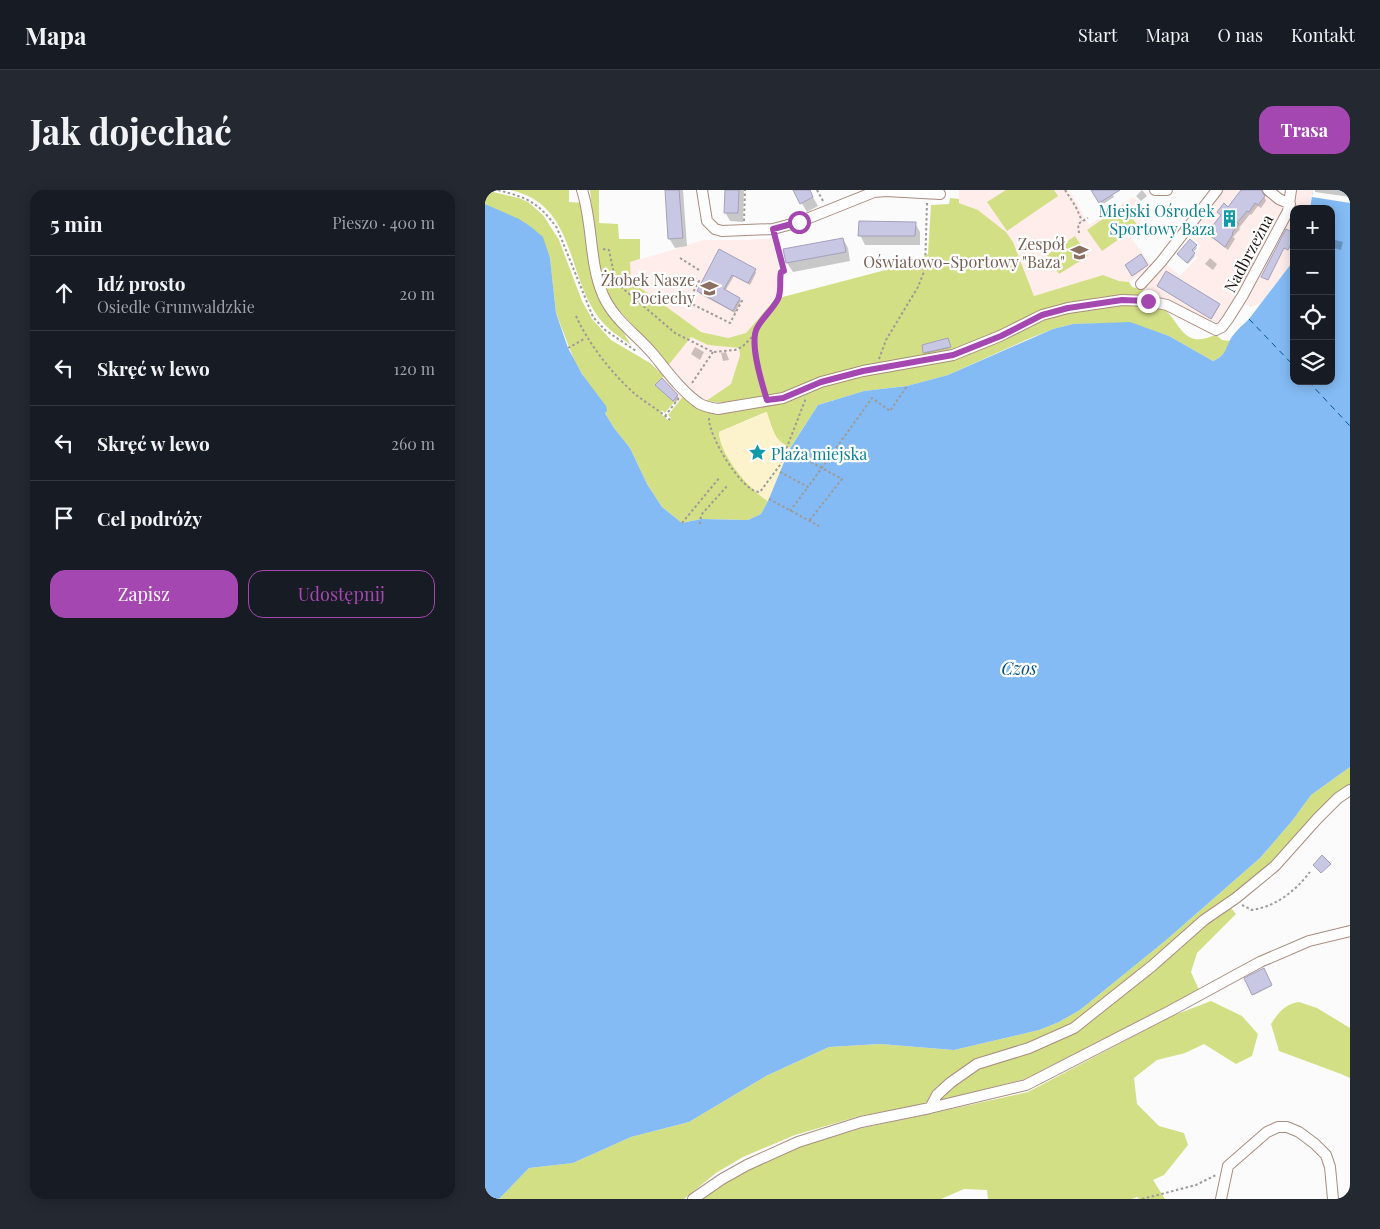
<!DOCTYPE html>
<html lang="pl">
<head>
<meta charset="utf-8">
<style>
  :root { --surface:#171b24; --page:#242831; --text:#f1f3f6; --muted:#9ea1a6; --line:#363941; --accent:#a547b0 }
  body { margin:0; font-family:"Playfair Display",serif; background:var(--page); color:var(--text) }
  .controls { position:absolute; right:15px; top:15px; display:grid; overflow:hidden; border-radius:10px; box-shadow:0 2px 12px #0003 }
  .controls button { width:45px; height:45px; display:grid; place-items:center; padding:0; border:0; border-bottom:1px solid var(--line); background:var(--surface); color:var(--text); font:25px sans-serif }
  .stop { position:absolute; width:15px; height:15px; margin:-11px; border:4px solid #a547b0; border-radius:50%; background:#fff }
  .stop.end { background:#a547b0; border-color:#fff; box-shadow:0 1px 5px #0008 }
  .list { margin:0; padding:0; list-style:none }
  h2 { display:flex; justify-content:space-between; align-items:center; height:65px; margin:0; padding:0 20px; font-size:21px }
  h2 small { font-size:16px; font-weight:400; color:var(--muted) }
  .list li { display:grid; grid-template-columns:32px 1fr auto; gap:15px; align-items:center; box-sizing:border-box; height:75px; padding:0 20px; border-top:1px solid var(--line) }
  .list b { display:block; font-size:19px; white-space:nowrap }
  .list p { margin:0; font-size:16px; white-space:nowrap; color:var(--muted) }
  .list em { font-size:16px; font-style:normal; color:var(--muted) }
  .actions { display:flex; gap:10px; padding:15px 20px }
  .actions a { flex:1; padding:11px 0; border:1px solid var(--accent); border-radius:15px; text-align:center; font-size:18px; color:var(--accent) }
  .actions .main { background:var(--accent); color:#fff }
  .icon { flex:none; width:28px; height:28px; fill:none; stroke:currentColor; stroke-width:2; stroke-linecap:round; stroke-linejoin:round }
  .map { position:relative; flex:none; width:865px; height:1009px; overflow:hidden; border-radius:15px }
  header { display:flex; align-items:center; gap:30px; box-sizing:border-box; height:70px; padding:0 25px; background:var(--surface); border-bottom:1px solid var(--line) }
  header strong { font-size:24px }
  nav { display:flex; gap:28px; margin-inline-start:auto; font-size:18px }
  .intro { display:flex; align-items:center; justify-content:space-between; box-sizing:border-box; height:120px; padding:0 30px }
  h1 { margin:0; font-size:35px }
  .button { padding:12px 22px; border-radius:15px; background:var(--accent); color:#fff; font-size:18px; font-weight:700 }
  main { display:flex; gap:30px; padding:0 30px }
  aside { flex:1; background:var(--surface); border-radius:15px; box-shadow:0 2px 12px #0003 }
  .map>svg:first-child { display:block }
  .commercial { fill:#feedeb }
  .green { fill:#d3df85 }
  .sand { fill:#fcf2cc }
  .water { fill:#84bbf4 }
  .pier { fill:#fbfbfb }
  .shadow { fill:#0003 }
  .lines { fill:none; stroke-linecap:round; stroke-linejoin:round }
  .ferry { stroke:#015493; stroke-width:1; stroke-dasharray:6 5; stroke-linecap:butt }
  .building { fill:#c9c8e4; stroke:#a2a0bb }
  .minor-casing { stroke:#a88d80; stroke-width:12 }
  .path { stroke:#9e9a98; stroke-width:2; stroke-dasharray:2.5 2.5; stroke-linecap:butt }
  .minor { stroke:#fff; stroke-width:10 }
  .route { stroke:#a547b0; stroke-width:6 }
  .labels { text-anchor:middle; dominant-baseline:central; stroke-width:4.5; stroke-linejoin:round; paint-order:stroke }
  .culture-label { font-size:16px; fill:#0d838f; stroke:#fff; text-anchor:end }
  .education-label { font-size:16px; fill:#785e54; stroke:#fff; text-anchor:end }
  .street-label { font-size:16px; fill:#1e1410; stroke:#fff }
  .water-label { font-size:18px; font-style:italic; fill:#015493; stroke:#fff }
</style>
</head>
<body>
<header>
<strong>Mapa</strong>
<nav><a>Start</a><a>Mapa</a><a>O nas</a><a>Kontakt</a></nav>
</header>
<div class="intro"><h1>Jak dojechać</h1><a class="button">Trasa</a></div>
<main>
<aside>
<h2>5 min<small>Pieszo · 400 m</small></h2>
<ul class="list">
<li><svg class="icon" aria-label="ahead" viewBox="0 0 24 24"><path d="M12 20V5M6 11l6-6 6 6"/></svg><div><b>Idź prosto</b><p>Osiedle Grunwaldzkie</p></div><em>20 m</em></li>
<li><svg class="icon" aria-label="left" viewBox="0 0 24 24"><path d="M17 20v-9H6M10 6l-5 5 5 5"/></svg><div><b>Skręć w lewo</b></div><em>120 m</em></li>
<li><svg class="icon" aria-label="left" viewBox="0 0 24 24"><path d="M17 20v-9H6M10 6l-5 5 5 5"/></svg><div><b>Skręć w lewo</b></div><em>260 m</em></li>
<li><svg class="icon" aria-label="arrive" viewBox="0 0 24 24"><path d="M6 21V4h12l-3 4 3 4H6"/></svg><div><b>Cel podróży</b></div></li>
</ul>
<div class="actions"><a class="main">Zapisz</a><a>Udostępnij</a></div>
</aside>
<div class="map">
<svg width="865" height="1009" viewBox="0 0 865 1009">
  <rect width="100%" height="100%" fill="#fbfbfb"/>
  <!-- commercial -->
  <path class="commercial" d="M 474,0 L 584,0 L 604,35 L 648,7 L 654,12 L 656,20 L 655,37 L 643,44 L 668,77 L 644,92 L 634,91 L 618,85 L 549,106 L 528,52 L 521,42 L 493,20 L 474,13 Z
    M 735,0 L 780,0 L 796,12 L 798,24 L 735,135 L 728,131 L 726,132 L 660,108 L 658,100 L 680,73 L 695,86 L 712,68 L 710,63 L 716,56 L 702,44 Z
    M 811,0 L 828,0 L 825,19 L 809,19 L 809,70 L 776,113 L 766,117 L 760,114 L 806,22 Z
    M 287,48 L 293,76 L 292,105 L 261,143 L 243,148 L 216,142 L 145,91 L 145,72 L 184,61 L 218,50 L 265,50 Z
    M 206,147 L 223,155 L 254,158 L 255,165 L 246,194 L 221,211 L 204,199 L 191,214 L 170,195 L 179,186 L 182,177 Z"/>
  <!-- green -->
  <path class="green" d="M 0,0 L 34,8 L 43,12 L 58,25 L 74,50 L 97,111 L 107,129 L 126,150 L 165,173 L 179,186 L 170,195 L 189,212 L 180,223 L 177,220 L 175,223 L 184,231 L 186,228 L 183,225 L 200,204 L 216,220 L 232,225 L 346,192 L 488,162 C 509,155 527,142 547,133 C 576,121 641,109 672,116 C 691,121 694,152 716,149 C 721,149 726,146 731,145 L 737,150 L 745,151 C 742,161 737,167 728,171 L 684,146 L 645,133 L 588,134 L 568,139 L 543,149 L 463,185 L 422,196 L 379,201 L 333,215 L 305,258 C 287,249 289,239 281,222 L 234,242 C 235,265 264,299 283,311 L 276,324 L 263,330 L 216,329 L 197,333 L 177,317 L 162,294 L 145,258 L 129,238 L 89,170 L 71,123 L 65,68 L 45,36 L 0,14 Z
    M 25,0 L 84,0 L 84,12 L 99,13 L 123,117 L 146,155 C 135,147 122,139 114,128 C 81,85 91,14 25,0 Z
    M 105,0 L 114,0 L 114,33 L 133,34 L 134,49 L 155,49 L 155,69 L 145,72 L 146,91 L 216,142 L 243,148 L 261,143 L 290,109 L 431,72 L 443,64 L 446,15 L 464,14 L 465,8 L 474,9 L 474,13 L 493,20 L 521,42 L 528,52 L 549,106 L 618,85 L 634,91 L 644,92 L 647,97 L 658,100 L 660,108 L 600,111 L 482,157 L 301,204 L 248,214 L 221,211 L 246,194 L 255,165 L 254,158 L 223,155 L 206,147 L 182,177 L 165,154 L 122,107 L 111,65 Z
    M 521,0 L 569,0 L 573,6 L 522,41 L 502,12 Z
    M 638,15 L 653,36 L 617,61 L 602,40 Z
    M 590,46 L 603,66 L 574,84 L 562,65 Z
    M 865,577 L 865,595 L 837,617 L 782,677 L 742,713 L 751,724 L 712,763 L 706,782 L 714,800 L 540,889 L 444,913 L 375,926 L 310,945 L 258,967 L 231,983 L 199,1009 L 14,1009 L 44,978 L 88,973 L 146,947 L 204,932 L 281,886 L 344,857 L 395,854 L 469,860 L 554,840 L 574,832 L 595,820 L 680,751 L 775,668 L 807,631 L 826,605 Z
    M 726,811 L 757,826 L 773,844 L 767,866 L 751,874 L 719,854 L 700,863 L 672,870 L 649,888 L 652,914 L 674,936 L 699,943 L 703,955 L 679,985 L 668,990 L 680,1009 L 654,1009 L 652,1007 L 647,1009 L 503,1009 L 502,1000 L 479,999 L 456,1009 L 216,1009 L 238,994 L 265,978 L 315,957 L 377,938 L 444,924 L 543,902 L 687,826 Z
    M 814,812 L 832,818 L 865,838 L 865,888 L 856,884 L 794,861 L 786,834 C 793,823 800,814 814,812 Z"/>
  <!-- sand -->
  <path class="sand" d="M 282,222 C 287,239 288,250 305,258 L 283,311 C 263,299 235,265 234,242 Z"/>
  <!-- water -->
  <path class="water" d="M 828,0 L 865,0 L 865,577 L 826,605 L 807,631 L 775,668 L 680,751 L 595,820 L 574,832 L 554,840 L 469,860 L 395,854 L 344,857 L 281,886 L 204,932 L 146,947 L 88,973 L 44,978 L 14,1009 L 0,1009 L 0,14 L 34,29 L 45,36 L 58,47 L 65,68 L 71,123 L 83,158 L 97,184 L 121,216 L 122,221 L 120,223 L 129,238 L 145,258 L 162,294 L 177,317 L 197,333 L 216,329 L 263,330 L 276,324 L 283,311 L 304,260 L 333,215 L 379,201 L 422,196 L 463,185 L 568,139 L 588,134 L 645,132 L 684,146 L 728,171 C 741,165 740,160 745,150 C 750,141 757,136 764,129 L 809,70 L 809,191 L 846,191 L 846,19 L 825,19 Z"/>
  <!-- pier -->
  <path class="pier" d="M 828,0 L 865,0 L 865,13 L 827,7 Z"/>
  <!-- shadow -->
  <path class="shadow" d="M 181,0 L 198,0 L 202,56 L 190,58 L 184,48 Z
    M 241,0 L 259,0 L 258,32 L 245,31 L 240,22 Z
    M 309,0 L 324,0 L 333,16 L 322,22 Z
    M 608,0 L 630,0 L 626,2 L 629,7 L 617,15 Z
    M 657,0 L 662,6 L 656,11 L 651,6 Z
    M 757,0 L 777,0 L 781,11 L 776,18 L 773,16 L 766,25 L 765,24 L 754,38 L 755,39 L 748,47 L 750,49 L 743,60 L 726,47 L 723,43 L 736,27 L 734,22 L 743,18 Z
    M 830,0 L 865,0 L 865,7 L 830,2 Z
    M 430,33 L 435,42 L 435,55 L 380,55 L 375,45 Z
    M 358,49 L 363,58 L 365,71 L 308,82 L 302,73 L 300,60 Z
    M 846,49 L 858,52 L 856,60 L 846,57 Z
    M 711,56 L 712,58 L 708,63 L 710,66 L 703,74 L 693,64 Z
    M 234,61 L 270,80 L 271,83 L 265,95 L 249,86 L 240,101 L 255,109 L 256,111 L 250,123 L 215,104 L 213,101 Z
    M 655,66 L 662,76 L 648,86 L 641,75 Z
    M 725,68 L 732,74 L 728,80 L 720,74 Z
    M 765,71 L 768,73 L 760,88 L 757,85 Z
    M 681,83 L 735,115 L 727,129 L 674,97 Z
    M 463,149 L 465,158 L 440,164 L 438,156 Z
    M 210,157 L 219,162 L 215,170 L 206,164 Z
    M 241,162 L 244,170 L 238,171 L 236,163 Z
    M 173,198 L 192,205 L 194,208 L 190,213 Z
    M 779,779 L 787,796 L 769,805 L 761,789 Z"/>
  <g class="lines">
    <!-- ferry -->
    <path class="ferry" d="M 764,129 L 809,176
      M 823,191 L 865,236"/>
  </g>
  <!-- building -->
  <path class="building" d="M 180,0 L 194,0 L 198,48 L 183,49 Z
    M 240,0 L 254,0 L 253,23 L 239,23 Z
    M 308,0 L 325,0 L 328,7 L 315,14 Z
    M 606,0 L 635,0 L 614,13 Z
    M 756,0 L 776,0 L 780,6 L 773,15 L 770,13 L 764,22 L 762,21 L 752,33 L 754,34 L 747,43 L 748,44 L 740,57 L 722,43 L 736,25 L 732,22 L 739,13 L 743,17 Z
    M 374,31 L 431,32 L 430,46 L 373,46 Z
    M 801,39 L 809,43 L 809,48 L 803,60 L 799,58 L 783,90 L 776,87 Z
    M 358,48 L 361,62 L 301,73 L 298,59 Z
    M 705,49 L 712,55 L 707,60 L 710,63 L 702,73 L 692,64 Z
    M 234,59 L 271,79 L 263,93 L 247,85 L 239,99 L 255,108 L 248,121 L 212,101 Z
    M 656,64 L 663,75 L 647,86 L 640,75 Z
    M 681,81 L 735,114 L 726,129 L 672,96 Z
    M 463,148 L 466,157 L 438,163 L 437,155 Z
    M 177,188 L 193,205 L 188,211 L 170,195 Z
    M 837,665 L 846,674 L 836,683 L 828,675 Z
    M 779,778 L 787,795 L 767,805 L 759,788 Z"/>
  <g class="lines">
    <defs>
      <path id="minor" d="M 97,0 C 108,34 104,73 118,105 C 128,129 152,145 168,164 C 182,181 196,201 215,214 C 221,217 227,218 233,219 L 298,208 L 336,192 L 378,181 L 468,165 L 515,146 L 557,125 L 583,118 L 637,110 L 663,111 L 682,115 L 731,140 L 737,137 L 743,129 L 758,105 L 803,21 L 806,0
        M 217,0 L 222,31 L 230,39 L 237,41 L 288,39 L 314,32 L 389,2 L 401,1 L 455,4
        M 670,0 L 682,0
        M 783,0 L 794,9 L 805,14
        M 656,94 L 676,72 L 732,0
        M 445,918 L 452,905 L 465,893 L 492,874 L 544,858 L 589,838 L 667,776 L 719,730 L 751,708 L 790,676 L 832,629 L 853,608 L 865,600
        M 208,1009 L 237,989 L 262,975 L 313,952 L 376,932 L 445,918 L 541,895 L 685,821 L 775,772 L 824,751 L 865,741
        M 736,1009 L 743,976 L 782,942 L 793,937 L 802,937 L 814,942 L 830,954 L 841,965 L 845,977 L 848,1009"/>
    </defs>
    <!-- minor casing -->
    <use href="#minor" class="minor-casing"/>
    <!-- path -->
    <path class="path" d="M 13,0 C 43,8 53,12 72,38 L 108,127 L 120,140 L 151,161
      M 332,0 L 338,11
      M 580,0 L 591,17 L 597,31
      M 259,31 L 260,0
      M 594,43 L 593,34 L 603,28
      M 118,59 L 124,60 L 129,84 L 135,96 L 190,143 L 228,162 L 250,160 L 257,157 L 270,144
      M 195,68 L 214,80
      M 209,88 L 214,91 L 203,112 L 245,133 L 258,109
      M 91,126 C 103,153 127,184 150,204 C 161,213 174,220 185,230
      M 83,158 L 99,149
      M 394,169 L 401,150 L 433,97 L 440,79 L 442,13
      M 207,193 L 228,162
      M 279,201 L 274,186 L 269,150 L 271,139 L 293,108 L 295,84 L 299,81 L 290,48
      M 180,226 L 194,208
      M 224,228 C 223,245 257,303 275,302 L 295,275 L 321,208
      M 304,260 L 357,289 L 324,331
      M 295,282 L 323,297 L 387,208 L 405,221 L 422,196
      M 284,309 L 334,336
      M 305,321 L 323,297
      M 197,333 L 235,287
      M 215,334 L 216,325 L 243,295
      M 757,715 L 767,720 C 792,716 810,701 825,682
      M 657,1009 L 711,995 L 731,985"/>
    <!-- minor -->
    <use href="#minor" class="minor"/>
  </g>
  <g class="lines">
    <!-- route -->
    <path class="route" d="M 314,32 L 288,39 L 299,81 L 296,82 C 294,90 297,101 293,109 C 288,119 278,127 272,138 C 264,153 277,194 282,210 L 298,208 L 336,192 L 378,181 L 468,165 L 516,146 L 557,125 L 583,118 L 637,110 L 663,111"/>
  </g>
  <!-- icons -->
  <defs>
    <symbol id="building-bare" viewBox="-9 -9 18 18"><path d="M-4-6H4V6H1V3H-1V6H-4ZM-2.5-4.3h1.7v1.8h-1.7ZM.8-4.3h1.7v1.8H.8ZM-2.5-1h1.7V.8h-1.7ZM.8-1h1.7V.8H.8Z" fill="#0f9aa8" stroke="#fff" stroke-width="2.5" paint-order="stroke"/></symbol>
    <symbol id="school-bare" viewBox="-9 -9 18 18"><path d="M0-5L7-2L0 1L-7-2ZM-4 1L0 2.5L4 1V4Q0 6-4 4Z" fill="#8d6e63" stroke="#fff" stroke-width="2.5" paint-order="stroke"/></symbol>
    <symbol id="sight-bare" viewBox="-9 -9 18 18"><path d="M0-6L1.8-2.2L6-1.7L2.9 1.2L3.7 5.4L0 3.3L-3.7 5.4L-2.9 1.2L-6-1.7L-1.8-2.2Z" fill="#0f9aa8" stroke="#fff" stroke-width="2.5" paint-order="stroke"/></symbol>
  </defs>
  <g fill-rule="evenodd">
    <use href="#building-bare" x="732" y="16" width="25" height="25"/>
    <use href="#school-bare" x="582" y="50" width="25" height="25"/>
    <use href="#school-bare" x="212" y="86" width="25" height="25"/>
    <use href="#sight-bare" x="260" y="250" width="25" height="25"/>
  </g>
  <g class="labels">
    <!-- culture labels -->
    <g class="culture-label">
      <text x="730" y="20">Miejski Ośrodek<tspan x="730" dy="18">Sportowy Baza</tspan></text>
      <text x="286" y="263" text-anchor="start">Plaża miejska</text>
    </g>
    <!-- education labels -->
    <g class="education-label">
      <text x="580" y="53">Zespół<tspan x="580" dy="18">Oświatowo-Sportowy "Baza"</tspan></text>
      <text x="210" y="89">Żłobek Nasze<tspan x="210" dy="18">Pociechy</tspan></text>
    </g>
    <!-- street labels -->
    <g class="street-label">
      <text transform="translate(763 63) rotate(-62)">Nadbrzeżna</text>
    </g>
    <!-- water labels -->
    <g class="water-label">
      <text x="534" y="478">Czos</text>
    </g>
  </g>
</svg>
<div class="controls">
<button>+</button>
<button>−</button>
<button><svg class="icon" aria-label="locate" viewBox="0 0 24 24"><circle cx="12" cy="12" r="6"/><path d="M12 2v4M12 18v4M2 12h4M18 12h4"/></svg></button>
<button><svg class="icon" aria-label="layers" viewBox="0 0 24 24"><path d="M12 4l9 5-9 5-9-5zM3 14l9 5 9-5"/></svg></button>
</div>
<div class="stop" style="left:314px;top:32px"></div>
<div class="stop end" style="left:663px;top:111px"></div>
</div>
</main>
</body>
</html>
